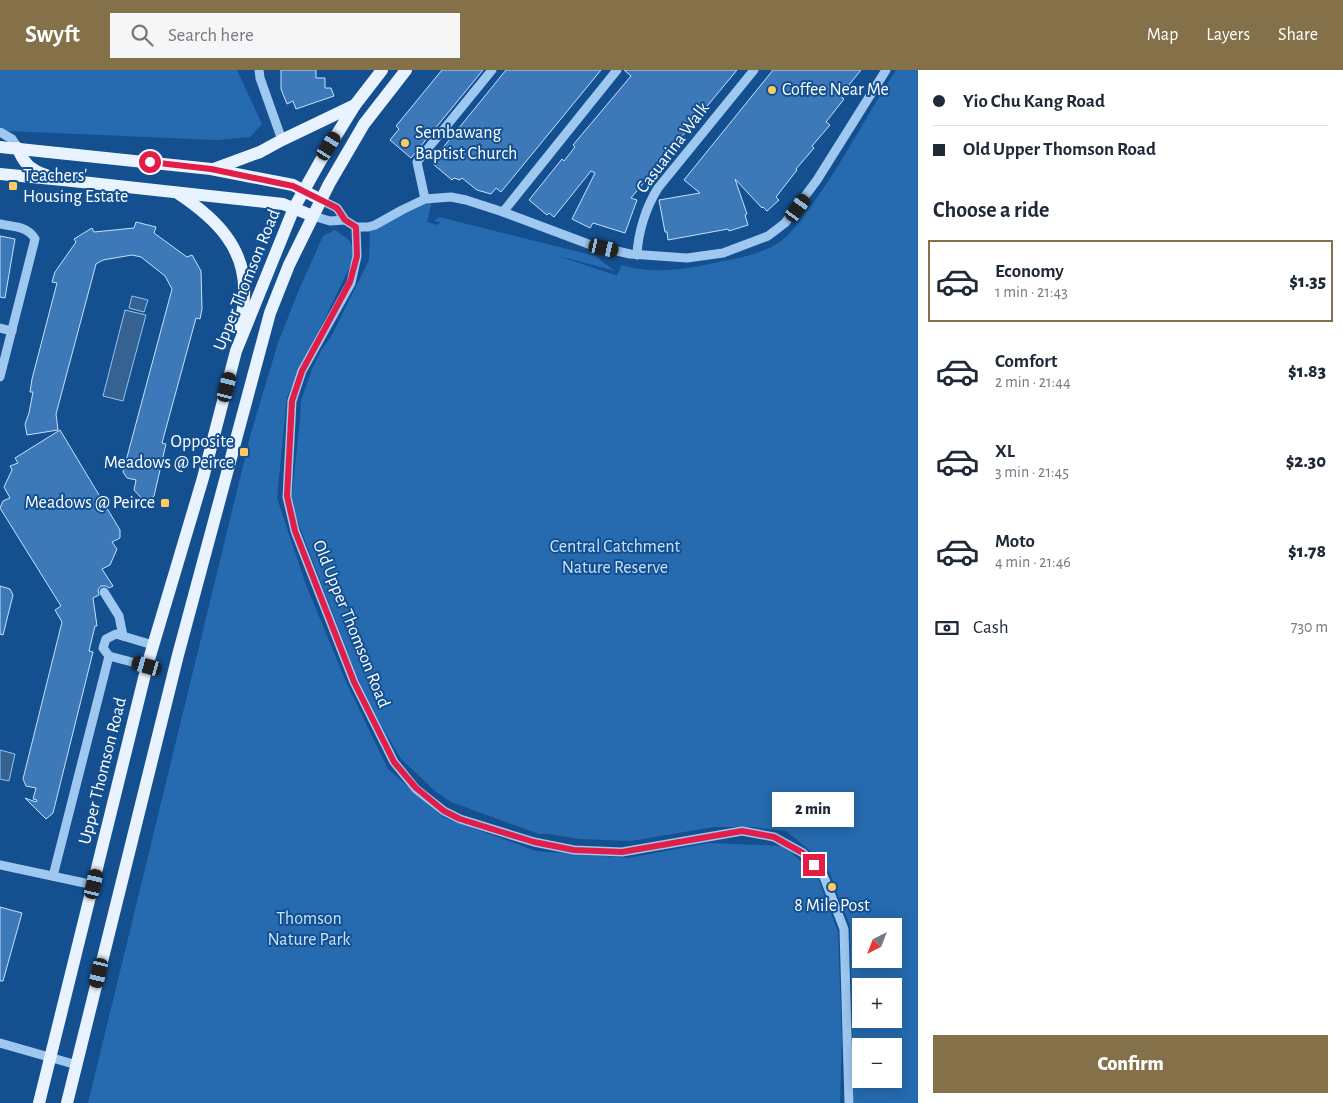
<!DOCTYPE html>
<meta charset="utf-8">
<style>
:root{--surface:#fff;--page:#f6f6f7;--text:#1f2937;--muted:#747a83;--line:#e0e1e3;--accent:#847149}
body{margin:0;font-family:"Alegreya Sans",sans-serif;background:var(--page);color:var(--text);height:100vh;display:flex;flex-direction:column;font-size:19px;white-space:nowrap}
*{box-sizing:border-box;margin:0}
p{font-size:16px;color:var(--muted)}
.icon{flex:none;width:28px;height:28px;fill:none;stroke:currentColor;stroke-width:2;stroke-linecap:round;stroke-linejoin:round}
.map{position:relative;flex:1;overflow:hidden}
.side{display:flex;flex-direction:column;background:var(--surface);width:425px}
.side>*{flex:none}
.top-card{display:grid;align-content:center;height:110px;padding:0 15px;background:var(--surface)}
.needle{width:32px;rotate:222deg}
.controls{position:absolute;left:852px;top:848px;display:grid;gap:10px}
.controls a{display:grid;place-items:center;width:50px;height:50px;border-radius:0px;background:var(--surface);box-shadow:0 2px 12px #0003;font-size:25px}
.end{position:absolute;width:22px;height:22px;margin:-11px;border:6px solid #e11d48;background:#fff;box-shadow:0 0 0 2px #fff}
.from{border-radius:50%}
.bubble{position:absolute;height:35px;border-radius:0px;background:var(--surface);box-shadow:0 2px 12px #0003;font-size:16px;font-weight:800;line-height:35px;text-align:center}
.car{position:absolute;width:15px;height:30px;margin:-15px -8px;border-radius:6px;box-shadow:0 0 4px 1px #0007;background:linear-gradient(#222 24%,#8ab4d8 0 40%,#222 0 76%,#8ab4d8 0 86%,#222 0)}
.top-card b{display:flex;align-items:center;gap:18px;height:48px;font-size:19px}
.top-card b+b{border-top:1px solid var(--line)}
.top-card i{width:12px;height:12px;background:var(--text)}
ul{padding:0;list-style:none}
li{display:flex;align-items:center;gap:15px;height:82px;margin:0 10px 8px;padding:0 5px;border:2px solid transparent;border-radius:0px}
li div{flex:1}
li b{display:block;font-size:19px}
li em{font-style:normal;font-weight:800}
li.active{border-color:var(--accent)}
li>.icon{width:45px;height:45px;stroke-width:1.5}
h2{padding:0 15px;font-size:22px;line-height:60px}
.pay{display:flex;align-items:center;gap:12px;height:55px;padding:0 15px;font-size:19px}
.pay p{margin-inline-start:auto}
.cta{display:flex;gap:10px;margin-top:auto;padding:10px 15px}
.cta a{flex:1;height:58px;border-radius:0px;background:var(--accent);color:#fff;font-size:20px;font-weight:800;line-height:58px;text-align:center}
header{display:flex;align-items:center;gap:30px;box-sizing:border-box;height:70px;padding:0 25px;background:var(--accent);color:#fff}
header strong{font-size:24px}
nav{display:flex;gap:28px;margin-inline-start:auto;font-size:18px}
.search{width:350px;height:45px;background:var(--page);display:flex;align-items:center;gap:12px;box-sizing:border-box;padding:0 18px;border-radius:0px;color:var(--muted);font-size:19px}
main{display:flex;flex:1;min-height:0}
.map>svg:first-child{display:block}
</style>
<header>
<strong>Swyft</strong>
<div class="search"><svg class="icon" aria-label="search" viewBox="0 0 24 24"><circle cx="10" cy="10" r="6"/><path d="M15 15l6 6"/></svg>Search here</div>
<nav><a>Map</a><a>Layers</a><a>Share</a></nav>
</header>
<main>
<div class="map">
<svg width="918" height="1033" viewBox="0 0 918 1033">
<rect width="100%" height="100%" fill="#145090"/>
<g fill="#266aaf" fill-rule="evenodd">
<polygon points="0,0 237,0 262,54 250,67 217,70 7,61 0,56"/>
<path d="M 896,0 L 918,0 L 918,1033 L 854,1033 L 850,856 L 830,804 L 819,789 L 795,768 L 785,761 L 753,757 L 714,757 L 631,771 L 579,769 L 550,764 L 539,764 L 451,732 L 435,721 L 401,689 L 378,650 L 356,604 L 291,434 L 300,349 L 301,331 L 312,299 L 322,279 L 332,265 L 369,190 L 370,160 L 432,131 L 427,152 L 438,155 L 440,152 L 434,151 L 439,147 L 595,186 L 615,201 L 555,185 L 615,205 L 617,205 L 622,195 C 648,204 682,200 709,194 C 733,189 760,186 781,171 C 794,161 803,146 813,133 C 844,91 867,44 896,0 ZM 861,856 L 894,856 L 894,889 L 861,889 ZM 861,916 L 894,916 L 894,949 L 861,949 ZM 861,976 L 894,976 L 894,1009 L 861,1009 Z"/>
<polygon points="335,160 349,170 356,184 287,327 277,428 306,515 347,614 388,699 443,747 536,781 628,788 708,773 785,776 819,810 838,862 842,970 840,1033 88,1033 251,363 278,273 298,222 323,166"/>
</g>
<g fill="#356290" stroke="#91c4f4">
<polygon points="132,226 148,230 144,242 129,238"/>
<polygon points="125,240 146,245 123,331 103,326"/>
<polygon points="0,680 15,684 9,711 0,709"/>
</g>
<g fill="#3d79b9" stroke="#c6e1fc">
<polygon points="281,0 316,0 316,8 325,8 325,18 331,18 334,26 296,39 293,31 287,34 281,19"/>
<polygon points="442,0 483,0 411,88 390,70 399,59 396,56"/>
<polygon points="506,0 601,0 501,122 496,118 491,124 477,120 462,108 460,110 454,108 452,110 433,94 443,82 441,80"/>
<polygon points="624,0 737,0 631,128 637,130 625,163 593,153 590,158 572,149 595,103 591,101 554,147 549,143 547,145 529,130 562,89 564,91 575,77 573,75 631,6"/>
<polygon points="773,0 861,0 840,26 844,29 826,52 830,55 812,76 814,78 796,99 797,100 776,127 779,130 767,141 763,137 762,138 735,109 747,144 745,145 748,155 729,161 728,159 668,170 667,162 665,162 659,130 700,123 684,110"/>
<polygon points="136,152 156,157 154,163 187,187 192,185 201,201 202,239 200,249 196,248 162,373 166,374 154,426 146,433 134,420 136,410 127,408 123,402 172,219 165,206 141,187 132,185 103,190 96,194 56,344 58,360 27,365 25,354 29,343 33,322 30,322 32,309 57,213 52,212 55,202 76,172 74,169 92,158 94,162 134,158"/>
<polygon points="0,166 15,169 5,228 0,227"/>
<polygon points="60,360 120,460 120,468 112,472 117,479 110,495 102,499 113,516 109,518 106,516 101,516 98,520 99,525 93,528 97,556 95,556 89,581 93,582 53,743 46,749 25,728 36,732 37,730 33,729 36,718 26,716 23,709 62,552 55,540 61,536 0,438 3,431 10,428 4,417 12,400 10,396 18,393 15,388"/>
<polygon points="0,516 10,519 13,525 3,565 0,564"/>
<polygon points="0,837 22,843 3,911 0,911"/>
</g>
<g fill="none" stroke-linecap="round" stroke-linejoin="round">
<g stroke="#9fc8f1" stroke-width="9">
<polyline points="259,0 260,8 282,70"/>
<polyline points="0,62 12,69 18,78"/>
<polyline points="425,129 417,92 492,0"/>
<polyline points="321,130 337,138 345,150 356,157 368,157 375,155 402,140 425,129 451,127 466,130 503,142 591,175 630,184 687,188 723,183 768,166 785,153 817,110 886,0"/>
<polyline points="503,142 617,0"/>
<polyline points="313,146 330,151 345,150"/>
<path d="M 0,154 C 14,157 28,156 35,169 L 0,307"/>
<polyline points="356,157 357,186 351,213 302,301 292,331 287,427 295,461 354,612 394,692 416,719 444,741 460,749 534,772 574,780 622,782 742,761 774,767 803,783 824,807 844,859 849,1033"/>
<path d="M 637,185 C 638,162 646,137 658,118 L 754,0"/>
<polyline points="0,258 12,261"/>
<polyline points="104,522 119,546 123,566"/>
<polyline points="147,596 109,586 103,578 106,569 116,564 153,575"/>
<polyline points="0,795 94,815"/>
<polyline points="53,806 109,586"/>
<polyline points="0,973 77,995"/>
</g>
<g stroke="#e9f3ff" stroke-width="12">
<polyline points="0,77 211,99 293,115 321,130"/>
<path d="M 18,78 C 23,93 31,100 46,105"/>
<polyline points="214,99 260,82 282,70 355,35"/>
<polyline points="0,104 63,110 283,134 313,146"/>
<path d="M 179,124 C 215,148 247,178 244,226 C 244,237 241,249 239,260"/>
<polyline points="39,1033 147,596 203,408 236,281 294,138 321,90 355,35 382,0"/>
<polyline points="67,1033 178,585 270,243 289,195 329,114 364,54 406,0"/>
</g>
</g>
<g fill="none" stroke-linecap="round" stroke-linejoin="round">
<polyline stroke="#e11d48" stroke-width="6" points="150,92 211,99 293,116 337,138 345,150 356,157 357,186 350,212 302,301 292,331 287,426 295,461 354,612 394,692 416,718 444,741 460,749 534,772 574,780 622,782 742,761 774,767 803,783 814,795"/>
</g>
<g fill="#ffca5f" stroke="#145090" stroke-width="2">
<circle cx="772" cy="20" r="5"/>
<circle cx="405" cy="73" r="5"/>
<rect x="8" y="111" width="10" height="10" rx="2.5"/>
<rect x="239" y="377" width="10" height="10" rx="2.5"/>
<rect x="160" y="428" width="10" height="10" rx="2.5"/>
<circle cx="832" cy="817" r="5"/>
</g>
<g text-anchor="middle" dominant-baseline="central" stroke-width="4" stroke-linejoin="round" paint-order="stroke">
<g font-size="18" fill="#fff" stroke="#145090" text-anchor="start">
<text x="782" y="20">Coffee Near Me</text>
<text x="415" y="63">Sembawang<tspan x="415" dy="21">Baptist Church</tspan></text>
<text x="23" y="106">Teachers'<tspan x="23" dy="21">Housing Estate</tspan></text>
<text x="234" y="372" text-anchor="end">Opposite<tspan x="234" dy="21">Meadows @ Peirce</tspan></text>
<text x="155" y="433" text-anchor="end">Meadows @ Peirce</text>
<text x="832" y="836" text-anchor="middle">8 Mile Post</text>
</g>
<g font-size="18" fill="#fff" stroke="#145090">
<text transform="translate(673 78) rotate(-53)">Casuarina Walk</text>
<text transform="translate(247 210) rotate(-68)">Upper Thomson Road</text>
<text transform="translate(351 554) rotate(68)">Old Upper Thomson Road</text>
<text transform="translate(103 701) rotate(-76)">Upper Thomson Road</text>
</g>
<g font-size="18" fill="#c6e1fc" stroke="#145090">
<text x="615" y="477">Central Catchment<tspan x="615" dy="21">Nature Reserve</tspan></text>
<text x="309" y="849">Thomson<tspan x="309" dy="21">Nature Park</tspan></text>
</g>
</g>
</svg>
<div class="controls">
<a><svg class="needle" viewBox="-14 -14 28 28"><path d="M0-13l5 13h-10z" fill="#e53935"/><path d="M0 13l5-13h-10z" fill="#747a83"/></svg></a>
<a>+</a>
<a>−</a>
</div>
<i class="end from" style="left:150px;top:92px"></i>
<i class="end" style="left:814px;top:795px"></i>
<div class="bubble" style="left:772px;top:722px;width:82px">2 min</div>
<i class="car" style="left:329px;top:76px;rotate:32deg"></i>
<i class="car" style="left:798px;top:138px;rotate:36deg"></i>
<i class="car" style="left:604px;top:178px;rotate:103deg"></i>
<i class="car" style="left:227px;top:317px;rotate:14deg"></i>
<i class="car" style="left:147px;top:596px;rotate:286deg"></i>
<i class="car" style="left:94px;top:814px;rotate:13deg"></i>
<i class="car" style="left:99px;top:903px;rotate:193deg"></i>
</div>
<section class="side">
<div class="top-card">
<b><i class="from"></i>Yio Chu Kang Road</b>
<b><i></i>Old Upper Thomson Road</b>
</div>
<h2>Choose a ride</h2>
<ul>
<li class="active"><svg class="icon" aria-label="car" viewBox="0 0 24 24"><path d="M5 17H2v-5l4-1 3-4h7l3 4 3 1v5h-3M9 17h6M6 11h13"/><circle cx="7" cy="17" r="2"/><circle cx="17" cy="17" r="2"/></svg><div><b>Economy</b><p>1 min · 21:43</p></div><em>$1.35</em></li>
<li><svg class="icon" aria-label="car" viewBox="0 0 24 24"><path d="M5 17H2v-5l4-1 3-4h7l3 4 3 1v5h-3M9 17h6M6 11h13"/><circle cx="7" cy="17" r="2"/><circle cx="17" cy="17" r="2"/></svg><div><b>Comfort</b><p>2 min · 21:44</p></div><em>$1.83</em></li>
<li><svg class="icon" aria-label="car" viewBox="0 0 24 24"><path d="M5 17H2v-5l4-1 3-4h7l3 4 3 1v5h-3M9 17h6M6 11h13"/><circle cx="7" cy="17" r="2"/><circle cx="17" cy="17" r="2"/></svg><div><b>XL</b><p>3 min · 21:45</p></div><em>$2.30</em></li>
<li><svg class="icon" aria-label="car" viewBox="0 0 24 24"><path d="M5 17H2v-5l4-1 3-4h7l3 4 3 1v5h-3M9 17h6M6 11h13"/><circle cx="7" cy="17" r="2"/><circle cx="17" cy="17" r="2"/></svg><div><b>Moto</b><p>4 min · 21:46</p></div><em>$1.78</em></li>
</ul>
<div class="pay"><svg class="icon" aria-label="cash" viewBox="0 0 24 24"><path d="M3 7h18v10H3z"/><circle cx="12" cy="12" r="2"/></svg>Cash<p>730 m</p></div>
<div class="cta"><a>Confirm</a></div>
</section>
</main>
